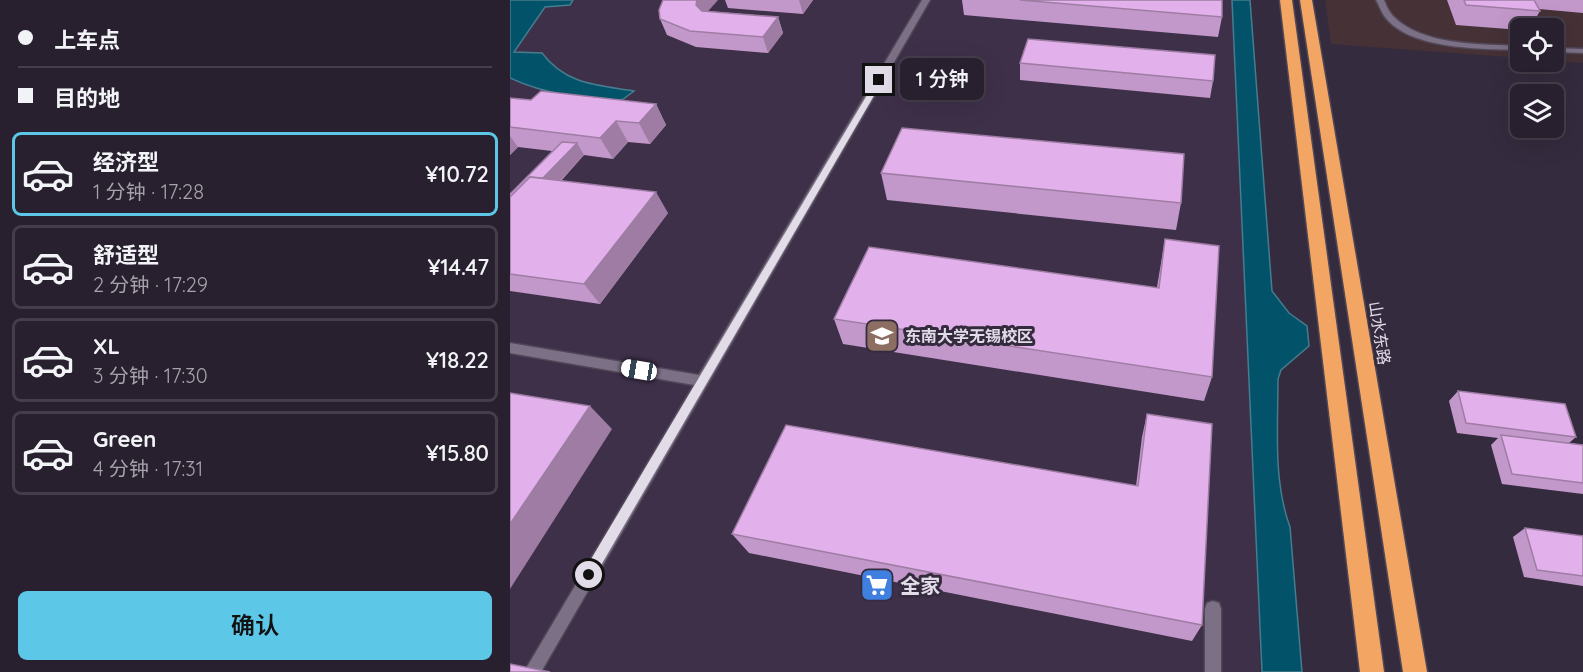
<!DOCTYPE html>
<html lang="zh">
<meta charset="utf-8">
<style>
:root{--surface:#28202e;--page:#342d3a;--text:#f1f3f6;--muted:#a5a3aa;--line:#443e4a;--accent:#5dc7e8}
body{margin:0;font-family:Quicksand,"Noto Sans SC",sans-serif;background:var(--page);color:var(--text);height:100vh;display:flex;flex-direction:column;font-size:22px;white-space:nowrap}
*{box-sizing:border-box;margin:0}
p{font-size:20px;color:var(--muted)}
.icon{flex:none;width:33px;height:33px;fill:none;stroke:currentColor;stroke-width:2;stroke-linecap:round;stroke-linejoin:round}
.map{position:relative;flex:1;overflow:hidden}
.drawer{display:flex;flex-direction:column;background:var(--surface);width:510px}
.drawer>*{flex:none}
.guide{display:grid;align-content:center;height:132px;padding:0 18px;background:var(--surface)}
.tools{position:absolute;left:1000px;top:18px;display:grid;gap:12px}
.tools a{display:grid;place-items:center;width:54px;height:54px;border-radius:9px;background:var(--surface);box-shadow:0 6px 24px #0002,0 0 0 2px var(--line);font-size:30px}
.end{position:absolute;width:27px;height:27px;margin:-14px;border:8px solid #e2dbe8;background:#111;box-shadow:0 0 0 3px #111}
.from{border-radius:50%}
.bubble{position:absolute;height:42px;border-radius:9px;background:var(--surface);box-shadow:0 6px 24px #0002,0 0 0 2px var(--line);font-size:20px;font-weight:600;line-height:42px;text-align:center}
.car{position:absolute;width:18px;height:36px;margin:-18px -9px;border-radius:8px;box-shadow:0 0 4px 2px #0007;background:linear-gradient(#fff 24%,#345 0 40%,#fff 0 76%,#345 0 86%,#fff 0)}
.guide b{display:flex;align-items:center;gap:21px;height:57px;font-size:22px}
.guide b+b{border-top:2px solid var(--line)}
.guide i{width:15px;height:15px;background:var(--text)}
ul{padding:0;list-style:none}
li{display:flex;align-items:center;gap:18px;height:84px;margin:0 12px 9px;padding:0 6px;border:3px solid var(--line);border-radius:9px}
li div{flex:1}
li b{display:block;font-size:22px}
li em{font-style:normal;font-weight:600}
li.selected{border-color:var(--accent)}
li>.icon{width:54px;height:54px;stroke-width:1.5}
.primary-button{display:flex;gap:12px;margin-top:auto;padding:12px 18px}
.primary-button a{flex:1;height:69px;border-radius:9px;background:var(--accent);color:#111;font-size:24px;font-weight:600;line-height:69px;text-align:center}
main{display:flex;flex:1;min-height:0}
.map>svg:first-child{display:block}
</style>
<main>
<section class="drawer">
<div class="guide">
<b><i class="from"></i>上车点</b>
<b><i></i>目的地</b>
</div>
<ul>
<li class="selected"><svg class="icon" aria-label="car" viewBox="0 0 24 24"><path d="M5 17H2v-5l4-1 3-4h7l3 4 3 1v5h-3M9 17h6M6 11h13"/><circle cx="7" cy="17" r="2"/><circle cx="17" cy="17" r="2"/></svg><div><b>经济型</b><p>1 分钟 · 17:28</p></div><em>¥10.72</em></li>
<li><svg class="icon" aria-label="car" viewBox="0 0 24 24"><path d="M5 17H2v-5l4-1 3-4h7l3 4 3 1v5h-3M9 17h6M6 11h13"/><circle cx="7" cy="17" r="2"/><circle cx="17" cy="17" r="2"/></svg><div><b>舒适型</b><p>2 分钟 · 17:29</p></div><em>¥14.47</em></li>
<li><svg class="icon" aria-label="car" viewBox="0 0 24 24"><path d="M5 17H2v-5l4-1 3-4h7l3 4 3 1v5h-3M9 17h6M6 11h13"/><circle cx="7" cy="17" r="2"/><circle cx="17" cy="17" r="2"/></svg><div><b>XL</b><p>3 分钟 · 17:30</p></div><em>¥18.22</em></li>
<li><svg class="icon" aria-label="car" viewBox="0 0 24 24"><path d="M5 17H2v-5l4-1 3-4h7l3 4 3 1v5h-3M9 17h6M6 11h13"/><circle cx="7" cy="17" r="2"/><circle cx="17" cy="17" r="2"/></svg><div><b>Green</b><p>4 分钟 · 17:31</p></div><em>¥15.80</em></li>
</ul>
<div class="primary-button"><a>确认</a></div>
</section>
<div class="map">
<svg width="1073" height="672" viewBox="0 0 1073 672">
<rect width="100%" height="100%" fill="#352b3e"/>
<polygon fill="#453136" points="815,0 1073,0 1073,63 1044,61 1044,28 1011,28 1011,58 821,44"/>
<polygon fill="#3e3049" points="0,0 737,0 750,672 0,672"/>
<g fill="#025369" stroke="#457c8f" stroke-width="1.5">
<path d="M 0,0 L 63,0 L 60,5 L 35,7 L 4,52 L 32,53 C 56,85 88,85 124,91 L 112,100 C 72,98 36,95 0,78 Z"/>
<path d="M 722,0 L 740,0 L 762,291 L 779,313 L 797,326 L 799,346 L 771,370 L 768,379 C 768,427 763,481 780,527 L 792,672 L 752,672 Z"/>
</g>
<g fill="none" stroke-linecap="round" stroke-linejoin="round">
<defs>
<g id="lane">
<polygon points="412,0 420,0 31,672 14,672 184,385 0,353 0,343 189,375"/>
<path d="M 866,0 L 874,0 C 876,5 879,12 883,16 C 912,46 972,44 1011,46 L 1011,50 C 973,49 900,50 875,17 C 871,12 869,5 866,0 Z"/>
<polygon points="1044,48 1073,49 1073,53 1044,52"/>
<polygon points="703,601 709,603 711,609 711,672 695,672 695,609 697,603"/>
</g>
<g id="highway">
<polygon points="770,0 782,0 874,672 850,672"/>
<polygon points="790,0 802,0 917,672 893,672"/>
</g>
</defs>
<use href="#lane" stroke="#504757" stroke-width="3"/>
<use href="#highway" stroke="#504757" stroke-width="3"/>
<use href="#lane" fill="#7c7086" fill-rule="evenodd"/>
<use href="#highway" fill="#f3a663" fill-rule="evenodd"/>
</g>
<g fill="#c298ca">
<polygon points="215,0 303,0 293,14 218,8"/>
<polygon points="452,0 712,0 712,17 708,37 454,15"/>
<polygon points="937,0 1073,0 1073,13 1029,9 1030,11 1020,28 1011,28 1011,30 946,25"/>
<polygon points="198,11 268,17 273,33 258,53 186,47 157,35 150,19"/>
<polygon points="510,63 703,81 700,98 510,80"/>
<polygon points="0,98 21,100 146,104 156,125 140,144 118,142 103,159 74,155 51,181 158,213 90,304 0,291 0,194 42,151 8,147 0,155"/>
<polygon points="371,173 671,203 666,230 377,200"/>
<polygon points="655,239 702,377 694,401 333,344 324,319 647,287"/>
<polygon points="948,391 1066,437 1059,443 1073,445 1073,494 992,484 981,445 988,438 947,433 939,401"/>
<polygon points="637,414 692,625 682,641 239,553 222,534 626,486 632,437"/>
<polygon points="1015,528 1073,536 1073,586 1014,577 1003,537"/>
</g>
<g fill="#9e7ca4">
<polygon points="187,0 208,0 193,17 186,5"/>
<polygon points="289,0 303,0 293,14"/>
<polygon points="268,17 273,33 258,53 253,37"/>
<polygon points="146,104 156,125 140,144 129,123"/>
<polygon points="106,121 118,142 103,159 90,138"/>
<polygon points="0,136 8,147 0,155"/>
<polygon points="67,143 74,155 11,223 0,211"/>
<polygon points="146,192 158,213 90,304 74,284"/>
<polygon points="80,406 102,429 0,589 0,524"/>
</g>
<g fill="#e2b1eb" stroke="#9e7ca4" stroke-width="1.5">
<polygon points="153,0 187,0 186,5 192,11 268,17 253,37 180,31 150,19 149,10"/>
<polygon points="510,0 712,0 712,17"/>
<polygon points="954,0 1024,0 1030,11 956,5"/>
<polygon points="518,39 705,55 703,81 510,63"/>
<polygon points="31,91 146,104 129,123 106,121 90,138 0,127 0,98 21,100"/>
<polygon points="392,128 674,154 671,203 371,173"/>
<polygon points="52,142 67,143 33,178 20,177 0,197 0,194"/>
<polygon points="20,177 146,192 74,284 0,274 0,197"/>
<polygon points="655,239 709,246 702,377 324,319 359,247 649,288"/>
<polygon points="948,391 1055,404 1066,437 956,423"/>
<polygon points="0,393 80,406 0,524"/>
<polygon points="637,414 702,424 692,625 222,534 276,425 628,486"/>
<polygon points="991,435 1073,445 1073,483 1002,474"/>
<polygon points="1015,528 1073,536 1073,576 1027,570"/>
<polygon points="0,664 40,672 0,672"/>
</g>
<polygon fill="#e2dbe8" points="369,78 373,80 83,579 79,581 74,579 73,575 74,571 366,80"/>
<defs>
<symbol id="university-square" viewBox="-11 -11 22 22"><rect x="-9" y="-9" width="18" height="18" rx="4" fill="#8d6e63" stroke="#352b3e"/><path d="M0-5L7-2L0 1L-7-2ZM-4 1L0 2.5L4 1V4Q0 6-4 4Z" fill="#fff"/></symbol>
<symbol id="supermarket-square" viewBox="-11 -11 22 22"><rect x="-9" y="-9" width="18" height="18" rx="4" fill="#3f7fe0" stroke="#352b3e"/><path d="M-6-5.5h2.5l.6 2H6L4.5 2H-2.5L-4.4-4H-6ZM-1.5 3.2a1.3 1.3 0 1 0 .1 0ZM3 3.2a1.3 1.3 0 1 0 .1 0Z" fill="#fff"/></symbol>
</defs>
<g fill-rule="evenodd">
<use href="#university-square" x="353" y="317" width="38" height="38"/>
<use href="#supermarket-square" x="348" y="566" width="38" height="38"/>
</g>
<g text-anchor="middle" dominant-baseline="central" stroke-width="6" stroke-linejoin="round" paint-order="stroke">
<g font-size="16" fill="#e2dbe8" stroke="#352b3e">
<text transform="translate(870 333) rotate(81)">山水东路</text>
</g>
<g font-size="16" font-weight="bold" fill="#e2dbe8" stroke="#352b3e" text-anchor="start">
<text x="395" y="336">东南大学无锡校区</text>
</g>
<g font-size="20" font-weight="bold" fill="#e2dbe8" stroke="#352b3e" text-anchor="start">
<text x="390" y="585">全家</text>
</g>
</g>
</svg>
<div class="tools">
<a><svg class="icon" aria-label="locate" viewBox="0 0 24 24"><circle cx="12" cy="12" r="6"/><path d="M12 2v4M12 18v4M2 12h4M18 12h4"/></svg></a>
<a><svg class="icon" aria-label="layers" viewBox="0 0 24 24"><path d="M12 4l9 5-9 5-9-5zM3 14l9 5 9-5"/></svg></a>
</div>
<i class="end from" style="left:79px;top:575px"></i>
<i class="end" style="left:369px;top:80px"></i>
<div class="bubble" style="left:390px;top:58px;width:84px">1 分钟</div>
<i class="car" style="left:129px;top:370px;rotate:280deg"></i>
</div>
</main>
